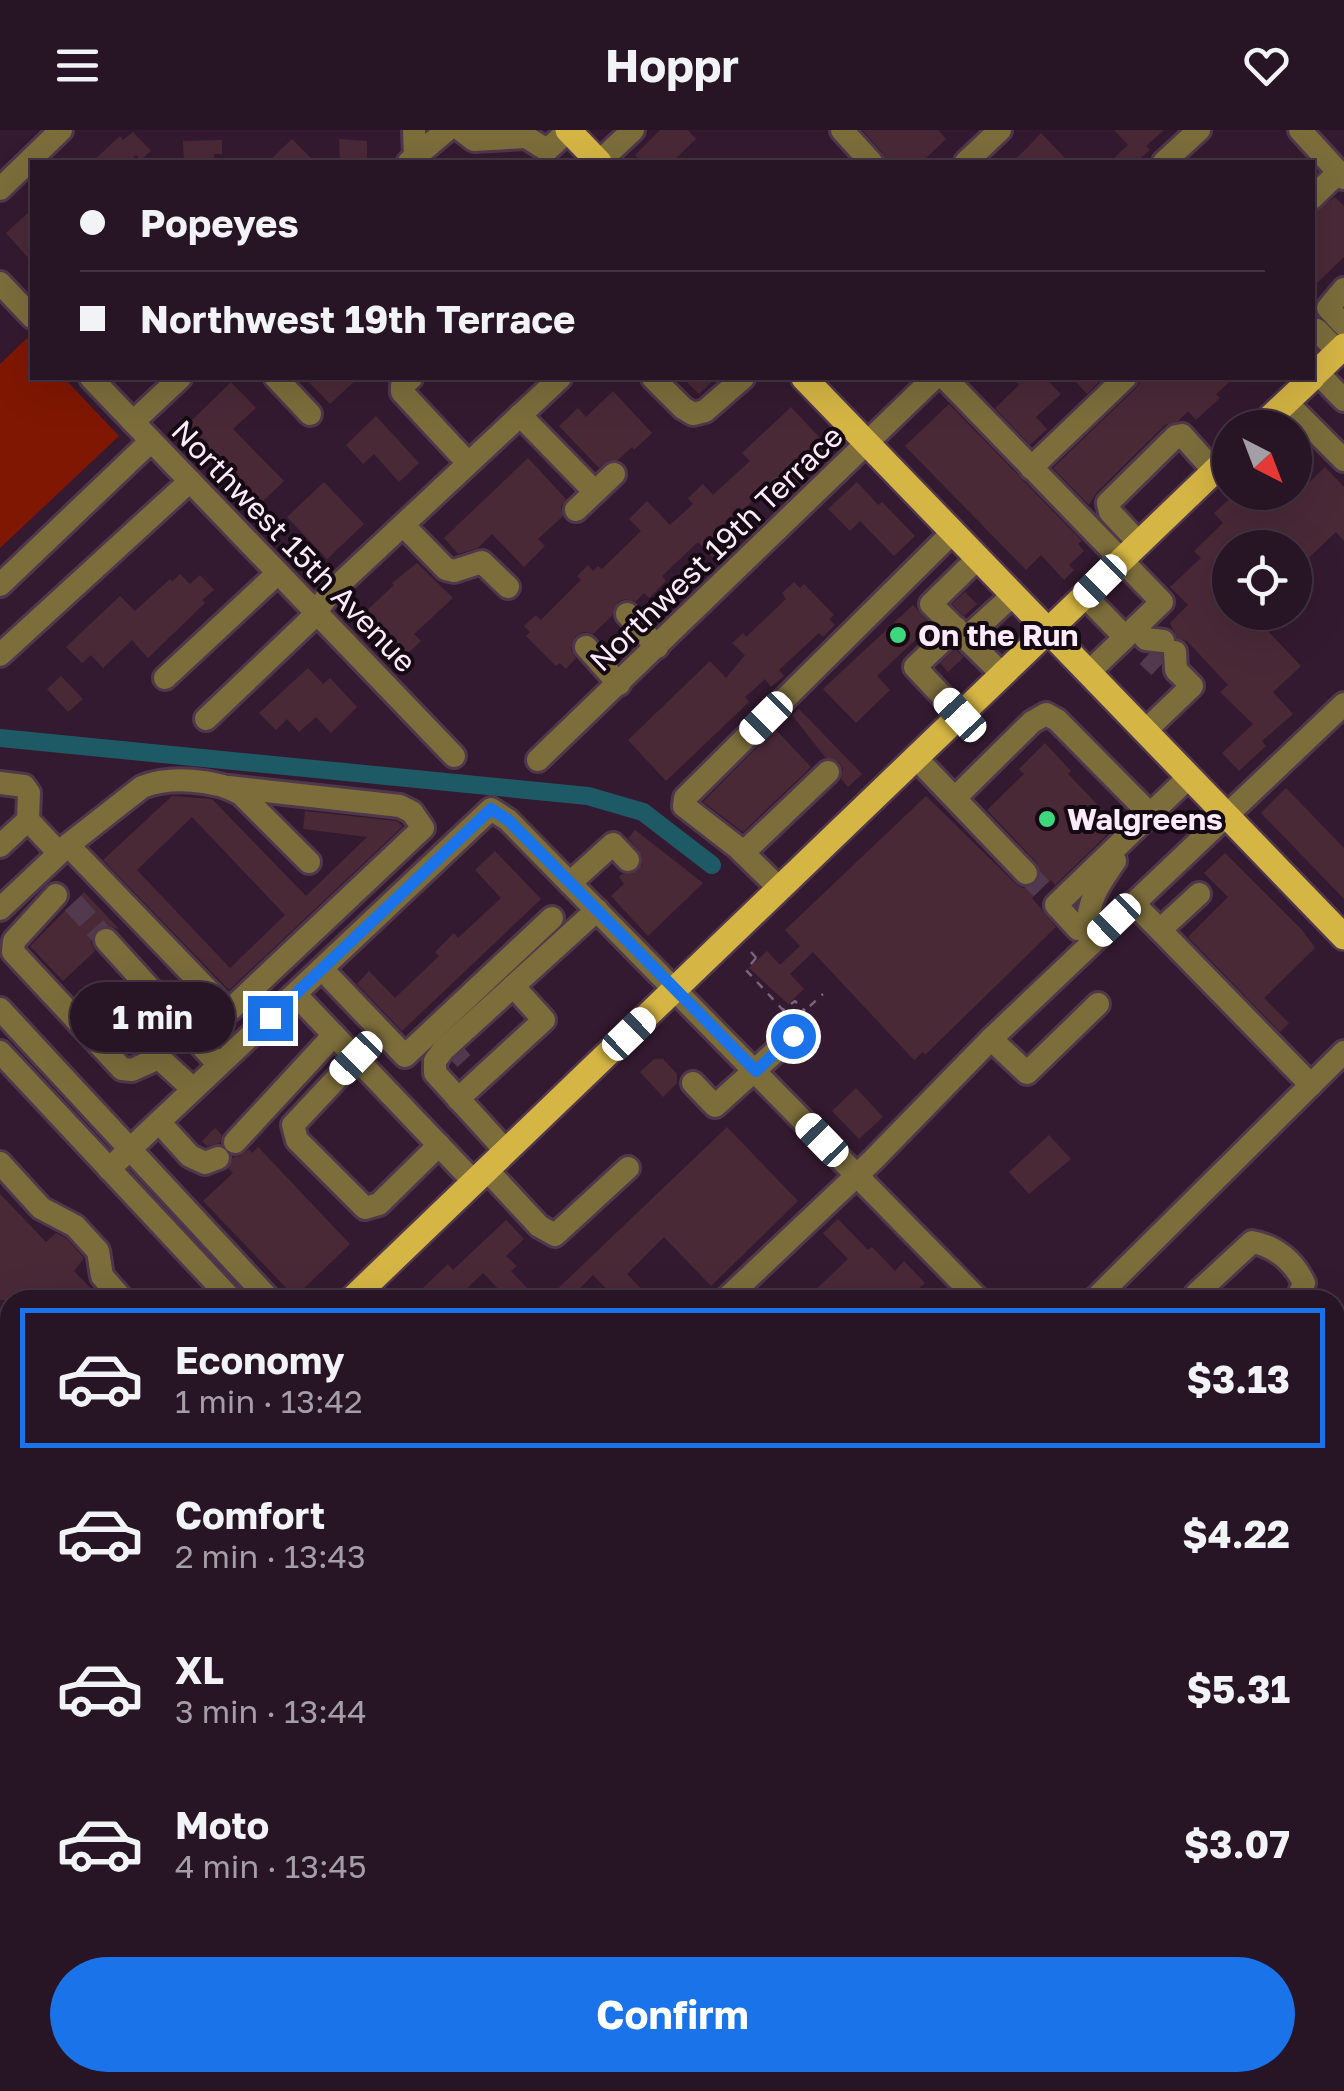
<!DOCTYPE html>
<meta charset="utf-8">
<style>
:root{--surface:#271424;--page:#2f1d2c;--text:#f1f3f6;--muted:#a49ea6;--line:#433341;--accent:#1a73e8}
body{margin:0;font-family:"Golos Text",sans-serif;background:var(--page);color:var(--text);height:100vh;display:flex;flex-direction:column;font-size:38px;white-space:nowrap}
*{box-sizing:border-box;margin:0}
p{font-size:32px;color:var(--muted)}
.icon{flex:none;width:55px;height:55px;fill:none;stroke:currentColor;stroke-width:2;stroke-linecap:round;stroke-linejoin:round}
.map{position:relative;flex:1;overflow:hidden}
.sheet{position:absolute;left:0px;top:1160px;width:1345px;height:802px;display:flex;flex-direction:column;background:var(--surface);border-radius:30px 30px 0 0;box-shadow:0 10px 40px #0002,0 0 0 2px var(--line)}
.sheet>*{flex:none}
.top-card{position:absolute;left:30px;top:30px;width:1285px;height:220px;border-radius:0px;box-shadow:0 10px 40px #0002,0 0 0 2px var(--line);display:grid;align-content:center;height:220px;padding:0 50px;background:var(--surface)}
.needle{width:65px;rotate:138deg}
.controls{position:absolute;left:1212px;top:280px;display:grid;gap:20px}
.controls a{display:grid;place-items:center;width:100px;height:100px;border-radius:50%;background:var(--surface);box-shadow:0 10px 40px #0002,0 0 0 2px var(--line);font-size:50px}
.end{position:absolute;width:45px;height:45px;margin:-22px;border:12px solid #1a73e8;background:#fff;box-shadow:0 0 0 5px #fff}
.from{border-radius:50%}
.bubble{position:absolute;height:70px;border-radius:35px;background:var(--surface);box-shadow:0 10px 40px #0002,0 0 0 2px var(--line);font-size:32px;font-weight:700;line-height:70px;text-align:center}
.car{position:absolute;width:30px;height:60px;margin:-30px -15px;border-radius:12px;box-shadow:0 0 8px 2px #0007;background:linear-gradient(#fff 24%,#345 0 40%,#fff 0 76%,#345 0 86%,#fff 0)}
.top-card b{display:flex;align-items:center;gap:35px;height:95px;font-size:38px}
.top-card b+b{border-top:2px solid var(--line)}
.top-card i{width:25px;height:25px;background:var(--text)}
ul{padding:18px 0 0;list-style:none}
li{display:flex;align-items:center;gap:30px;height:140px;margin:0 20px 15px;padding:0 30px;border:5px solid transparent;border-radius:0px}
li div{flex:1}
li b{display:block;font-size:38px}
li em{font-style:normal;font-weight:700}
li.on{border-color:var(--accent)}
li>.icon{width:90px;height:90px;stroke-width:1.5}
.primary-button{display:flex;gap:20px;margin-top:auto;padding:20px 50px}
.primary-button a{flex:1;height:115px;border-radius:60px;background:var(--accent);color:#fff;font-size:40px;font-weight:700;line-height:115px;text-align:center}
header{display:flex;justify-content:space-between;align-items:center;height:130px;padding:0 50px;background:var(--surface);font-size:45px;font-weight:700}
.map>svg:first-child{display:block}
</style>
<header><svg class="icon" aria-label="menu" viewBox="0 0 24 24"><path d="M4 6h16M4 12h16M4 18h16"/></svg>Hoppr<svg class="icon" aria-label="heart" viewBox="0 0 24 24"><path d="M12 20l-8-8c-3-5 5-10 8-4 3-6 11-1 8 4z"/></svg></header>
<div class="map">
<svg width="1344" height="1961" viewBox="0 0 1344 1961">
<rect width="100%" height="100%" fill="#341a30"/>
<polygon fill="#801702" points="27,208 32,214 32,248 64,248 119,306 0,418 0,234"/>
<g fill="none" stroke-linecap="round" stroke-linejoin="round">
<polyline stroke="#1e5a66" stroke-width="18" points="0,608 588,666 643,682 712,735"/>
</g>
<g fill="#4a2937" fill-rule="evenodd">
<polygon points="660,0 688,0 696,9 672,32 642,32 635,25"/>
<polygon points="862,0 938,0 946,9 922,32 886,32 882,22"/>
<polygon points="1114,0 1164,0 1146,16 1150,20 1136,32 1110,32 1128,15"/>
<polygon points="133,2 151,21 141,30 136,25 128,32 92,32 120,6 123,10"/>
<polygon points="1041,3 1069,32 1012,32 1026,19"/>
<polygon points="292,9 315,32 268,32"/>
<polygon points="339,9 367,11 367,32 340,32"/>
<polygon points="222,10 222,24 214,24 214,32 184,32 183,11"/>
<polygon points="1335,67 1344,76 1344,127 1312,158 1312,84"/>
<polygon points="32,79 32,132 6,103"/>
<polygon points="305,248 358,248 330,274"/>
<polygon points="683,248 716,248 699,264"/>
<polygon points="1012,248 1045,248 1061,264 1036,287 1047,299 1030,315 995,278 1019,255"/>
<polygon points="1072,248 1103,248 1087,264"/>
<polygon points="1143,248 1234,248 1216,264 1220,268 1196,290 1188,281 1178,291 1165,295 1097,362 1089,375 1053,338 1135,259"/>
<polygon points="231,252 256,278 233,299 284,351 260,374 185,297"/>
<polygon points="613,261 652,303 634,320 632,317 618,330 610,330 599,338 559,296 578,278 586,287"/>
<polygon points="949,274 1082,411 1078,414 1084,421 1069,435 1074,440 1064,450 1041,425 1026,440 905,316"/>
<polygon points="791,277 832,321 784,367 771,354 713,408 723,418 713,428 698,412 662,446 666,451 649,468 644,463 635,472 625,469 618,472 612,486 593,504 584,502 575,507 571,519 576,528 566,539 560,533 556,536 526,506 530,502 524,496 536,485 541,490 581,450 577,446 588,435 593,441 598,436 602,439 641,401 629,389 647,371 670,395 693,374 688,368 703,354 713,365 750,331 742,323"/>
<polygon points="376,286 419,333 399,352 374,324 363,334 346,315"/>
<polygon points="528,328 566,369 561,377 563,386 538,409 545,416 524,437 492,404 478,418 458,424 444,408"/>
<polygon points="1325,337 1344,357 1344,411 1336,402 1295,441 1295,418 1230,418 1230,482 1250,482 1301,536 1273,562 1293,584 1262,611 1266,616 1239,641 1222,623 1253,594 1220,562 1228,555 1187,511 1177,508 1170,493 1188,475 1170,457 1201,428 1194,421 1223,393 1214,383 1237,362 1250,362 1264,376 1278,362 1299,362"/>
<polygon points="324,352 364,394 327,429 287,387"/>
<polygon points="857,352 878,375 882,372 915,406 894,426 860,391 850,401 828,379"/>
<polygon points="417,433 453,468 414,504 421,511 403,528 362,485 394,455 392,453"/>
<polygon points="180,444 190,454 200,445 214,460 202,470 205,473 148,528 132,510 103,538 91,525 82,533 66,517 120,466 135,481 170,449 172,452"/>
<polygon points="794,452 800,458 804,454 834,485 829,489 835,495 823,507 819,503 779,540 784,546 771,557 765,549 745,567 749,572 666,651 628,610 710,531 726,548 745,525 732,513 743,503 746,507 786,469 782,463"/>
<polygon points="965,462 977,474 964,486 952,474"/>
<polygon points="913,475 931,495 877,546 890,560 856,593 823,559"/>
<polygon points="955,519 964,527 948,542 940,533"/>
<polygon points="1149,524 1160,526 1161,535 1153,543 1142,531"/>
<polygon points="308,538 323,554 330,548 357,577 331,603 316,587 299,602 287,589 276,600 259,583"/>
<polygon points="61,546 83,569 68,582 47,559"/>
<polygon points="799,579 862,644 848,657 841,649 843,639 839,632 825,627 792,585"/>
<polygon points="775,599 811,637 743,702 703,672"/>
<polygon points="1045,613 1071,641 1068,644 1117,695 1055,755 1051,750 1032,768 1056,797 925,925 923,922 914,930 813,822 790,844 804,859 788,874 749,838 767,821 780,835 800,816 785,800 926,666 1015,753 1023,758 1036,754 1041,746 1037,733 987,680 1024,644 1019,639"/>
<polygon points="1286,658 1344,718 1344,769 1261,683"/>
<path d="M 172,666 L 212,669 L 306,766 L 367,707 L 303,699 L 305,681 L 396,691 L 403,696 L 229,860 L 103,730 ZM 192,687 L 285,785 L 230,838 L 137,740 Z"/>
<polygon points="635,700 703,753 648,806 611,766 624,754 619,747 622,744 632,744 642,735 642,726 628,708"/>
<polygon points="495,721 541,769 402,901 357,854 369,841 395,868 439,826 435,822 454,803 458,808 501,768 475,740"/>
<polygon points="1225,723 1302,800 1315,818 1264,868 1289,893 1280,902 1188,807 1228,767 1204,743"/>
<polygon points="84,762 119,799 104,795 95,800 91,812 95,821 63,851 30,816"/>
<polygon points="654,929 663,929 677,944 677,953 663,967 640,942"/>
<polygon points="856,958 883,987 859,1009 832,981"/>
<polygon points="727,997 798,1071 711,1156 664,1107 627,1144 652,1170 617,1170 593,1145 568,1170 546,1170"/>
<polygon points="215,998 222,1005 220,1013 207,1016 202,1011"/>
<polygon points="1049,1005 1071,1029 1029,1064 1009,1042"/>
<polygon points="258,1017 350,1114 295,1167 203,1071 233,1043 228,1038 233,1027 240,1026 249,1019 252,1023"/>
<polygon points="0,1064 46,1112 56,1103 66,1108 84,1128 74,1141 102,1170 0,1170"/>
<polygon points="838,1089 868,1120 872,1117 895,1141 904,1131 925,1153 907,1170 805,1170 848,1129 823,1103"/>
<polygon points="506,1090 524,1109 506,1126 517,1136 511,1141 538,1170 509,1170 483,1143 455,1170 410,1170 448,1134 453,1140"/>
</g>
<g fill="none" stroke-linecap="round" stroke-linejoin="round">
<g stroke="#52394e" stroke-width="22" stroke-dasharray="22 11" stroke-linecap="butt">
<polyline points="1147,526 1159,537"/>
<polyline points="1026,743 1042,759"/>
<polyline points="73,773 106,810"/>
<polyline points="450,929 463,917"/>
</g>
<defs>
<g id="minor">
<polyline points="414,0 415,27"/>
<polyline points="461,0 474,10 526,7 547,20 568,1"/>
<polyline points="842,0 871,32"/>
<polyline points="1300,0 1344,48"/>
<polyline points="409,32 447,0"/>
<polyline points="599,32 633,0"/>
<polyline points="966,32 1000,0"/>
<polyline points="1164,32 1199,0"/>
<polyline points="0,59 61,0"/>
<polyline points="1312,68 1339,42"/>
<polyline points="0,153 32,187"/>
<polyline points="1344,159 1328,178 1344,195"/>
<polyline points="1312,199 1317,200 1338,222"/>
<polyline points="1312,237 1344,270"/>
<polyline points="91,248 454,626"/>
<polyline points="276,248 310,284"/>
<polyline points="411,248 402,256 402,262 468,333"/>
<polyline points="653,248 683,278 693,284 705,281 743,248"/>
<polyline points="945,248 1162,472 1088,543"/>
<polyline points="1286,272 1344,330"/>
<polyline points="520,285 595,362 576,380"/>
<polyline points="133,292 180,248"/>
<polyline points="1031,338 1125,248"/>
<polyline points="595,362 614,344"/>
<polyline points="403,395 446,439 454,441 482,432 508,457"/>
<polyline points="1139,413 1110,382 1108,373 1176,306 1182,305 1214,341"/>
<polyline points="978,428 931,474 1003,545"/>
<polyline points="0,455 151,311"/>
<polyline points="1085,466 1125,507"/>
<polyline points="627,484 657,517"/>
<polyline points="1136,497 1146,509 1163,511"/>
<polyline points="956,498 915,537 960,585"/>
<polyline points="966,508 1013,465"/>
<polyline points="586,517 619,554"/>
<polyline points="0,525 190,351"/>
<polyline points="165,548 278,443"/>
<polyline points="206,589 308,492 330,463 560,248"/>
<polyline points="1145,601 1192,556 1176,540 1175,522"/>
<polyline points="916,628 1026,743"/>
<polyline points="538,630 934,248"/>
<polyline points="0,653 24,656 29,663 28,690 59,723"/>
<polyline points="955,668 1032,592 1046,584 1057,590 1150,684"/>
<polyline points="68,715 224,877 231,879 423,698 412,682 400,676 229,657"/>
<polyline points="0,716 28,690"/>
<polyline points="743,723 828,642"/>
<polyline points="570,753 613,714 628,730"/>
<polyline points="780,759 737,717 684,676 685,668 953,402"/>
<polyline points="56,765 14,811 13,822 122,939 132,940 159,928 193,959"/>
<polyline points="1133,773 1160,800 1199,764"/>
<path d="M 0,779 L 68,715 L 142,657 C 170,646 215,649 241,664 L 309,732"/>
<path d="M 1088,799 C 1087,771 1099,754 1115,731"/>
<polyline points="1160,800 1311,955"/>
<polyline points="1096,808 1088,799 1078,799 1056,775 1189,647"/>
<polyline points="106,810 219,935"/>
<polyline points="322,839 405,926 552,788"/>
<polyline points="295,864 474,1052"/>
<polyline points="0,879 270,1170"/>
<polyline points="81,895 106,874 111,876 159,928"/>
<polyline points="991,909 1027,943 1098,874"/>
<polyline points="0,922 232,1170"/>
<polyline points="356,928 293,995 297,1010 365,1078 379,1074 439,1015"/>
<polyline points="693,953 715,976 793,906"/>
<polyline points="458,969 544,890 513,856"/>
<polyline points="159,992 190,1026 205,1033 218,1028"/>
<polyline points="235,1012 334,905"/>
<polyline points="506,1021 435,943 435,931 443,920 597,780"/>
<polyline points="0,1033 41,1078 75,1096 98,1121 102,1146 123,1170"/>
<polyline points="109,1039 491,679 508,690 979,1170"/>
<polyline points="487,1040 539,1096 555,1105 628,1038"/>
<polyline points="725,1170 873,1030 991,909 1344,574"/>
<polyline points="1094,1170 1344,922"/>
<path d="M 1195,1170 L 1196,1164 L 1252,1112 C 1276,1116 1294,1132 1304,1153 L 1297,1170"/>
<polyline points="0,1233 10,1231"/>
<polyline points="1335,1299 1344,1290"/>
<polyline points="0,1311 10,1321"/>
<polyline points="0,1405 10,1396"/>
<polyline points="1335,1539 1344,1549"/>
<polyline points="0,1580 10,1590"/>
<polyline points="0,1651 10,1661"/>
<polyline points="1335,1662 1344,1654"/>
<polyline points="0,1684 10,1675"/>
<polyline points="0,1875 10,1865"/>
<polyline points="297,1952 305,1961"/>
<polyline points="14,1961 22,1952"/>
<polyline points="384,1961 390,1952"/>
<polyline points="646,1961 654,1952"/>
<polyline points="829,1961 838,1952"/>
<polyline points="1025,1961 1033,1952"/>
</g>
<g id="major">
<polyline points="568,0 599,32"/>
<polyline points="1312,247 1344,216"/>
<polyline points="804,248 1344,807"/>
<polyline points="1259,298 1312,248"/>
<polyline points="351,1170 1230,326"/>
<polyline points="0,1507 10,1497"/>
</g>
</defs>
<use href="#minor" stroke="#50374c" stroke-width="28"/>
<use href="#major" stroke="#50374c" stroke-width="30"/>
<g stroke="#7c6478" stroke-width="2.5" stroke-dasharray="8 8" stroke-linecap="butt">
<polyline points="751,822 758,830"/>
<polyline points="756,828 746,840 783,880 795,871 805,881"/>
<polyline points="798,887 823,864"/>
</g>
<use href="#minor" stroke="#7c6d3b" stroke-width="22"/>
<use href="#major" stroke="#d5b544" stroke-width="25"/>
<defs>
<g id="rail">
<polyline points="1335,1474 1344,1464"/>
<polyline points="845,1961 854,1952"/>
</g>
</defs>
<use href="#rail" stroke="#ccb8c8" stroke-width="9"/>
<use href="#rail" stroke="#150a13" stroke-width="5" stroke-dasharray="15" stroke-linecap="butt"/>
</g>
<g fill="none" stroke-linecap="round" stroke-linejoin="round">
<polyline stroke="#1a73e8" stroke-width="12" points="270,888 491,679 508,690 756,941 793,906"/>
</g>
<g fill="#3ed77d" stroke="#150a13" stroke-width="4">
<circle cx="898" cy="505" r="10"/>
<circle cx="1047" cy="689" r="10"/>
</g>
<g text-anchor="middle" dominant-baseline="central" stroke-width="8" stroke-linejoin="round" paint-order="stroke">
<g font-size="30" fill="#fdebf9" stroke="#150a13">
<text transform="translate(294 416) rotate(46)">Northwest 15th Avenue</text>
<text transform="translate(716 418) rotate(-44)">Northwest 19th Terrace</text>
</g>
<g font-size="30" font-weight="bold" fill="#fdebf9" stroke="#150a13" text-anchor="start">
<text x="918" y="505">On the Run</text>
<text x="1067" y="689">Walgreens</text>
</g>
</g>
</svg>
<div class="controls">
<a><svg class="needle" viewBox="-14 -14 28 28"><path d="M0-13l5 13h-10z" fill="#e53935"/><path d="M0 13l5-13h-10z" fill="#a49ea6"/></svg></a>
<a><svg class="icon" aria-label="locate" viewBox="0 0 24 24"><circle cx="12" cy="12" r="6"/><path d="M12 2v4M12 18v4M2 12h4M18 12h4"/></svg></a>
</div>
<i class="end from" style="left:793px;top:906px"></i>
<i class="end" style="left:270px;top:888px"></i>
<div class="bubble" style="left:70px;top:852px;width:165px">1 min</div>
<i class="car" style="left:1100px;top:451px;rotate:225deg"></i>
<i class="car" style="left:960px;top:585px;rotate:317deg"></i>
<i class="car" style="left:766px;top:588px;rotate:225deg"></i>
<i class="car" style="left:1114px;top:790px;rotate:226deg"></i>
<i class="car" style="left:629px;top:904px;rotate:46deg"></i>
<i class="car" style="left:356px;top:928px;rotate:224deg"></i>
<i class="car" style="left:822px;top:1010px;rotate:316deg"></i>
<div class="top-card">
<b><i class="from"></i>Popeyes</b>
<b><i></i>Northwest 19th Terrace</b>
</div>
<section class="sheet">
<ul>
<li class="on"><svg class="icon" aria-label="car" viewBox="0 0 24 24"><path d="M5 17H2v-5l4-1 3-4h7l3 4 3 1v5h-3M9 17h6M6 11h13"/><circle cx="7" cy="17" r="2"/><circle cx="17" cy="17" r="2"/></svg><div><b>Economy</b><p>1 min · 13:42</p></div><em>$3.13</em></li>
<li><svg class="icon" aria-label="car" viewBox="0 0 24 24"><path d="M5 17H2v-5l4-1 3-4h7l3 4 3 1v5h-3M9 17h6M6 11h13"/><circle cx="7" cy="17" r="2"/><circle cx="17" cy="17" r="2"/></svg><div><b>Comfort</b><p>2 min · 13:43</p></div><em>$4.22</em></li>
<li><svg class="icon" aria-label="car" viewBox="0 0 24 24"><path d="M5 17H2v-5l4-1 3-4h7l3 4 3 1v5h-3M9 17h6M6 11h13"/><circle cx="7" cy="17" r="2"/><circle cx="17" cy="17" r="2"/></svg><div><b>XL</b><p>3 min · 13:44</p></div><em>$5.31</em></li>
<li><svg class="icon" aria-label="car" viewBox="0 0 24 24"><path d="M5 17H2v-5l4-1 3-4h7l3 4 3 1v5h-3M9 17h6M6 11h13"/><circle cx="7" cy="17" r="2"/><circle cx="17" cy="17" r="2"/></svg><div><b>Moto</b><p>4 min · 13:45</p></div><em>$3.07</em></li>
</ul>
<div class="primary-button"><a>Confirm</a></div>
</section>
</div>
